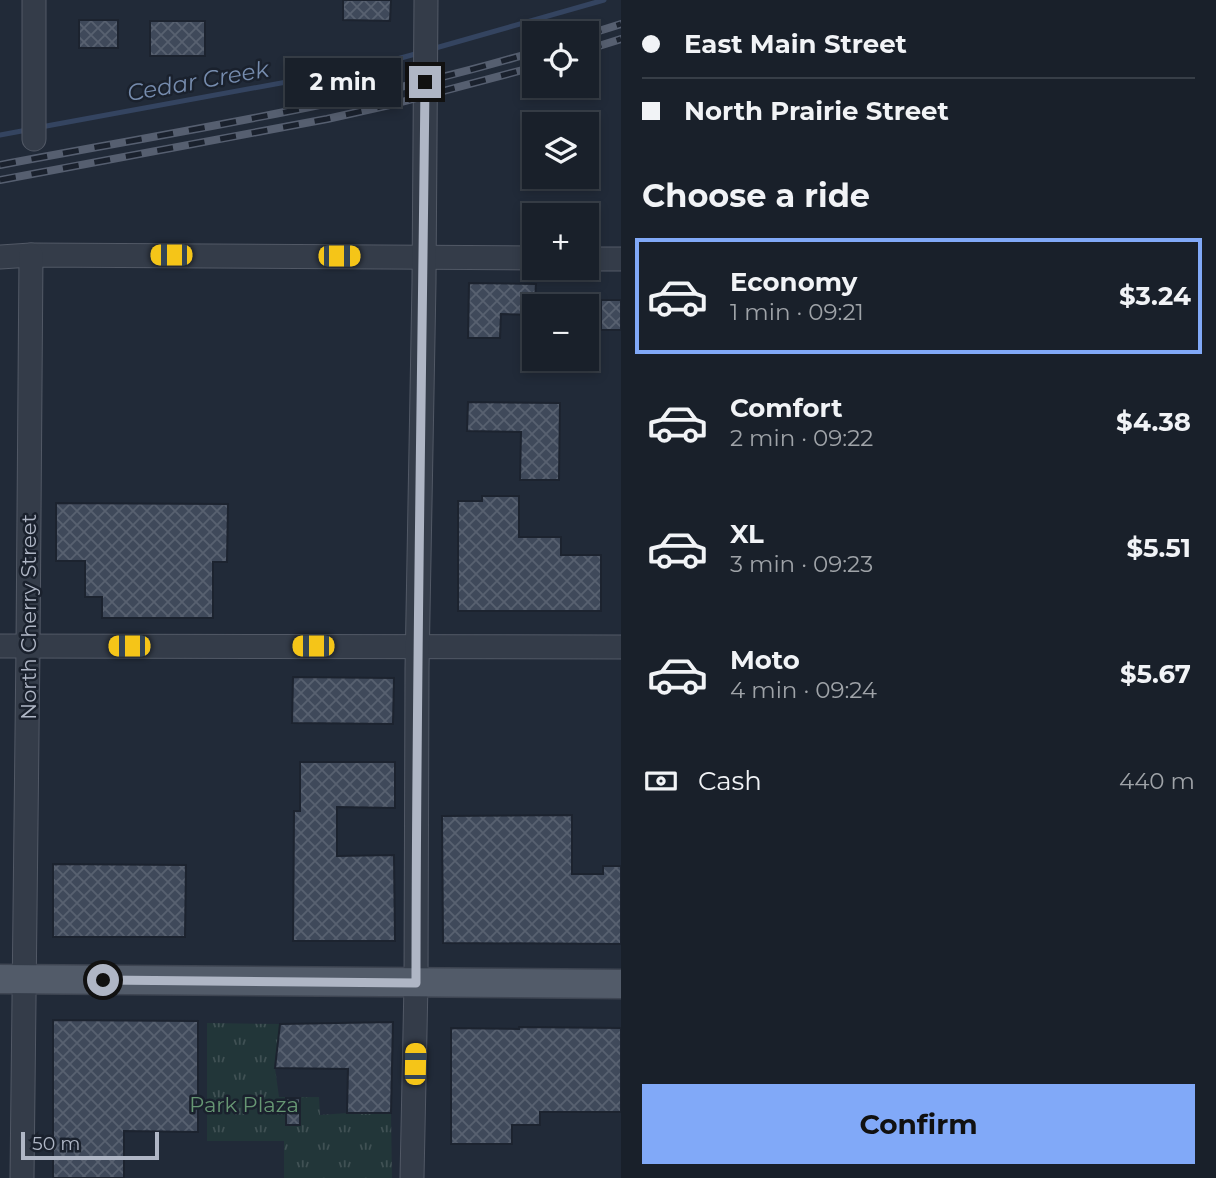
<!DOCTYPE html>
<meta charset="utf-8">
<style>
:root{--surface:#19202a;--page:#262d36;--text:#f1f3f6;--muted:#9fa3a8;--line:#373e47;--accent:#81a9f8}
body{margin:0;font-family:Montserrat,sans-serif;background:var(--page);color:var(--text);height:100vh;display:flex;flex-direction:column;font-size:26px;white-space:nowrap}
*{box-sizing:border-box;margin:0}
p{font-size:23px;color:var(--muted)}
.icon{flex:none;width:38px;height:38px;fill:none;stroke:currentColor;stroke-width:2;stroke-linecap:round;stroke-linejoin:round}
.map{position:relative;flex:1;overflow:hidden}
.side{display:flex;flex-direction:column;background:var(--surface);width:595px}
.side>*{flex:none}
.hud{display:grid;align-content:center;height:154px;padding:0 21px;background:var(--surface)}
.fabs{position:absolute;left:522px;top:21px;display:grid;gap:14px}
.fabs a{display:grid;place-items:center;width:77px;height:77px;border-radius:0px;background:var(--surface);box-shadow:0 4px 10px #0003,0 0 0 2px var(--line);font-size:35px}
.scale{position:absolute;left:21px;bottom:18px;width:138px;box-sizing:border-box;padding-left:7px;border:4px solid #afb6c5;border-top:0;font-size:19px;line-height:24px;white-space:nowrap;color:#afb6c5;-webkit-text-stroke:5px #1a212d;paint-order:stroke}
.end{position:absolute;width:32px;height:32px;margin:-16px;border:9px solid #afb6c5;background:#111;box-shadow:0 0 0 4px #111}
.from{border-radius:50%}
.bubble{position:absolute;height:49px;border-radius:0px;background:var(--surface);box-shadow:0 4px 10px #0003,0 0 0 2px var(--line);font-size:23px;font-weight:700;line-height:49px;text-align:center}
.car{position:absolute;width:21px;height:42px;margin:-21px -10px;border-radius:9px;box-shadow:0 0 5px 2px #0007;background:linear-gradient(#f5c518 24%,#345 0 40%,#f5c518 0 76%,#345 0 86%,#f5c518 0)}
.hud b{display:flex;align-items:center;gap:24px;height:66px;font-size:26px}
.hud b+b{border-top:2px solid var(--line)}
.hud i{width:18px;height:18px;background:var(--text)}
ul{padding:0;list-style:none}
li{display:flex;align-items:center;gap:21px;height:116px;margin:0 14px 10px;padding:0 7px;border:4px solid transparent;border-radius:0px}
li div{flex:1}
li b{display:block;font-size:26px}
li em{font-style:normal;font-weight:700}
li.on{border-color:var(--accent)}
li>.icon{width:63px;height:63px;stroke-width:1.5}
h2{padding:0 21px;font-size:32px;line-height:84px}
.pay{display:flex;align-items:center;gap:18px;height:77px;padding:0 21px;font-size:26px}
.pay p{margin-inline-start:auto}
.primary-button{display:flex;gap:14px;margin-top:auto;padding:14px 21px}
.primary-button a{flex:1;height:80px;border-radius:0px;background:var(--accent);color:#111;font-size:28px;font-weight:700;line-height:80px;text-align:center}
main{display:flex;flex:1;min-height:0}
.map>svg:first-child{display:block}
</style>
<main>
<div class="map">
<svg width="621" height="1178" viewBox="0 0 621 1178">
<defs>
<pattern id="grass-tufts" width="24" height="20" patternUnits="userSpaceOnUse" patternTransform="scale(1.75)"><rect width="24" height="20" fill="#223639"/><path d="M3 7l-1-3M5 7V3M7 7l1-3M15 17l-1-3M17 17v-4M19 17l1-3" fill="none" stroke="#405154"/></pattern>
<pattern id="building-cross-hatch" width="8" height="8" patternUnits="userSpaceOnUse" patternTransform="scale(1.75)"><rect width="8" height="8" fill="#3f495a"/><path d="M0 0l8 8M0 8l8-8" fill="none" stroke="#586170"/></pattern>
</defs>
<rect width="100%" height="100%" fill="#212a38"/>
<polygon fill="url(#grass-tufts)" points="207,1023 280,1024 275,1068 279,1097 319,1097 320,1115 347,1113 391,1113 392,1178 284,1178 284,1141 207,1141"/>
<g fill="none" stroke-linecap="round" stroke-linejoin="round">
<g stroke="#344460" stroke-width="5">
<polyline points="432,49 604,0"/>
<polyline points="41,127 368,67 419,53"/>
<polyline points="0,135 27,130"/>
</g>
</g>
<g fill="url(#building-cross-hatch)" stroke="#1c232f" stroke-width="2">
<polygon points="343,0 391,0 390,21 343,20"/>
<rect x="79" y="20" width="39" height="28"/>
<rect x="150" y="21" width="55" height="35"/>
<polygon points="469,283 536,284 534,315 501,314 500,338 468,338"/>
<rect x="601" y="300" width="20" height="30"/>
<polygon points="468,402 560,403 559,480 520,480 521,432 467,431"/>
<polygon points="482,496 519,496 519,537 561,537 561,555 601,555 601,611 458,611 458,501 482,501"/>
<polygon points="56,503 228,504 227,562 213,562 213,618 102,618 102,597 85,597 85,561 56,561"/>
<polygon points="293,677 394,678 393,724 292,723"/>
<polygon points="300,762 395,762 395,808 337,807 337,856 394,855 395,941 293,941 294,811 300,811"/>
<polygon points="572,815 572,874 603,874 603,866 621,866 621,944 443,943 442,816"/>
<polygon points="53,864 186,865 185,937 53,937"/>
<polygon points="53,1020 198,1021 198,1132 124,1131 124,1178 53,1178"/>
<polygon points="393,1022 391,1113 347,1113 348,1069 275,1068 280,1024"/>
<polygon points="519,1027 621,1028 621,1112 540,1112 540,1125 512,1125 512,1144 451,1144 451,1028 519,1029"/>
<rect x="286" y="1098" width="14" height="27"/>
</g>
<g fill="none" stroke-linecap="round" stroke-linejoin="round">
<defs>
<g id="minor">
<polyline points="34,0 34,139"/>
<polyline points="0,257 31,255 534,258"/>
<polyline points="586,259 621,259"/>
<polyline points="0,646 621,647"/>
<polyline points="22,1178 28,646 31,255"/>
<polyline points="412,1178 416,983 417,669 424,282 426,0"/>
</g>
<polyline id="major" points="0,979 621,984"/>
</defs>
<use href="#minor" stroke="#525966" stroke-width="25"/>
<use href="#major" stroke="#3e4552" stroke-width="31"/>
<use href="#minor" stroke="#343c49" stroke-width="23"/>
<use href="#major" stroke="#525b69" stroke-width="28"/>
<defs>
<g id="rail">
<polyline points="586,35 621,24"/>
<polyline points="586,50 621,39"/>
<path d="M 0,165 C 179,131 359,104 534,52"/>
<polyline points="0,180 327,119 394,104 534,67"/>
</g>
</defs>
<use href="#rail" stroke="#565f70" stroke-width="8"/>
<use href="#rail" stroke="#1a212d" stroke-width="5" stroke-dasharray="16" stroke-linecap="butt"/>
</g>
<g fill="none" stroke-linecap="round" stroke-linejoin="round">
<path stroke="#afb6c5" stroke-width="9" d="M 103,980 L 416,983 C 416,683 422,383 425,82"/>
</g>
<g text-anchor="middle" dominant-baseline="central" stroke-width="5" stroke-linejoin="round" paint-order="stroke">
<g font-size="21" fill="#afb6c5" stroke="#1a212d">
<text transform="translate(28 617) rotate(-90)">North Cherry Street</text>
</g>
<g font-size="21" fill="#669673" stroke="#1a212d">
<text x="244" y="1104">Park Plaza</text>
</g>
<g font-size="23" font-style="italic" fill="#768cae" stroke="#1a212d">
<text transform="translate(198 81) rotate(-10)">Cedar Creek</text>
</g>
</g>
</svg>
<div class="fabs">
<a><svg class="icon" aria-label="locate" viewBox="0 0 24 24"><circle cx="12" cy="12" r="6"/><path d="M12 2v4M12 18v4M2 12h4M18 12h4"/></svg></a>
<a><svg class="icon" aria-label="layers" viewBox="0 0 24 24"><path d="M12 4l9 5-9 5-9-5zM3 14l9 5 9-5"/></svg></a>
<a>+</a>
<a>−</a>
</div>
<div class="scale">50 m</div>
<i class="end from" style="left:103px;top:980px"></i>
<i class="end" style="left:425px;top:82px"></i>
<div class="bubble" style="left:285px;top:58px;width:116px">2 min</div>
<i class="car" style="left:171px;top:255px;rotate:270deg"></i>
<i class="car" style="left:339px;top:256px;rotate:90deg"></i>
<i class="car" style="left:129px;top:646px;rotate:270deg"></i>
<i class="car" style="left:313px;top:646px;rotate:270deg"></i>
<i class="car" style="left:415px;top:1064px;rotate:1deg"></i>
</div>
<section class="side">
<div class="hud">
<b><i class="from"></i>East Main Street</b>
<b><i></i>North Prairie Street</b>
</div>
<h2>Choose a ride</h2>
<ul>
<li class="on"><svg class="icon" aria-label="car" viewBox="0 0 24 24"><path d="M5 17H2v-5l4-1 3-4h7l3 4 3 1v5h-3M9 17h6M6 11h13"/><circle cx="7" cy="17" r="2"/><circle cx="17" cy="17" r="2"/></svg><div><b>Economy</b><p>1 min · 09:21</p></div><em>$3.24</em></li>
<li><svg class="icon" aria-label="car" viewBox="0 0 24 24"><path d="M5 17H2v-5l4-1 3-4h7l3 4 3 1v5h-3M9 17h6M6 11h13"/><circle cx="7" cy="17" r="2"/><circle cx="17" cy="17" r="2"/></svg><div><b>Comfort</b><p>2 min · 09:22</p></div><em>$4.38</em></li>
<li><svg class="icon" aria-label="car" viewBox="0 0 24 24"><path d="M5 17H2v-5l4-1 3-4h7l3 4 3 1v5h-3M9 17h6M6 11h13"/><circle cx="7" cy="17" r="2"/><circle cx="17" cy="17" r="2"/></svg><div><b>XL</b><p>3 min · 09:23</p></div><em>$5.51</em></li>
<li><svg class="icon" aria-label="car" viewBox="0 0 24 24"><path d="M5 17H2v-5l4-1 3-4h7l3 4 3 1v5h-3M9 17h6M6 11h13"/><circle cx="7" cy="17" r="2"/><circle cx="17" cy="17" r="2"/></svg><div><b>Moto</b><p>4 min · 09:24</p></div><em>$5.67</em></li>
</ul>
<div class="pay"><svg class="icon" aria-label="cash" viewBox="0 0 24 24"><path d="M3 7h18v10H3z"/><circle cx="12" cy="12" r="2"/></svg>Cash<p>440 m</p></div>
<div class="primary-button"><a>Confirm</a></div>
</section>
</main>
